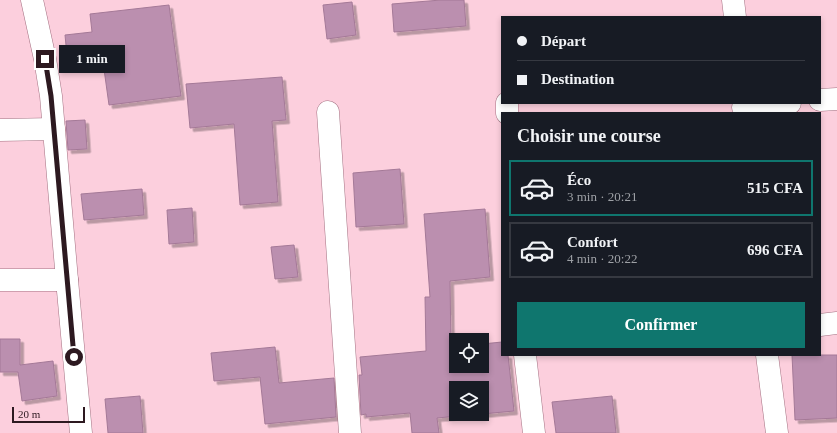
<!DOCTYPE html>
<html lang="fr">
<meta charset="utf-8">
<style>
:root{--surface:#171b24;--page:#20242c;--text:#f1f3f6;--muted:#9ea1a6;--line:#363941;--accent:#0f766e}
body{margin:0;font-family:Georgia,serif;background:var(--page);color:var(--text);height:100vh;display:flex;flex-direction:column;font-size:15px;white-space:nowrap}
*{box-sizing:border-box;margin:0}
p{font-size:13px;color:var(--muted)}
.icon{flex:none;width:22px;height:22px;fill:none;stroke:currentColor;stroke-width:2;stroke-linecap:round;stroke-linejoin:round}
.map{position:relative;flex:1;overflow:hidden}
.sheet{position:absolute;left:501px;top:112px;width:320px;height:244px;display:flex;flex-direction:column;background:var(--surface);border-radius:0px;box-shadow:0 2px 6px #0003}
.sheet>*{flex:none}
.hud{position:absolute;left:501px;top:16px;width:320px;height:88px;border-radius:0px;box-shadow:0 2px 6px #0003;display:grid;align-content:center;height:88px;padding:0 16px;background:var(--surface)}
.fabs{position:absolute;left:449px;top:333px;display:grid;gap:8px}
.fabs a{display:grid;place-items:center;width:40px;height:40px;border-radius:0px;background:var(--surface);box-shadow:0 2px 6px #0003;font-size:20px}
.scale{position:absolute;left:12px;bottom:10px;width:73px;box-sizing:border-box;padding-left:4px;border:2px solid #2d1920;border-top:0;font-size:11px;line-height:14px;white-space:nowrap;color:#2d1920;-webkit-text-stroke:3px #fccfdd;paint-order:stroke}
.end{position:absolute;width:18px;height:18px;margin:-9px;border:5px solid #2d1920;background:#fff;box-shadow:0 0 0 2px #fff}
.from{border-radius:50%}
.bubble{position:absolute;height:28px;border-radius:0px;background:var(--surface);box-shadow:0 2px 6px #0003;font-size:13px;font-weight:700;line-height:28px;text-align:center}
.hud b{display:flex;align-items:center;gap:14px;height:38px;font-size:15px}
.hud b+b{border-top:1px solid var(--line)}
.hud i{width:10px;height:10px;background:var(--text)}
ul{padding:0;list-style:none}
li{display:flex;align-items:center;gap:12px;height:56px;margin:0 8px 6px;padding:0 8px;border:2px solid var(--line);border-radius:0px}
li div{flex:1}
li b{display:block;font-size:15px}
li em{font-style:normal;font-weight:700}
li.current{border-color:var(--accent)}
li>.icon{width:36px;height:36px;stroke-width:1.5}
h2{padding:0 16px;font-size:18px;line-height:48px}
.primary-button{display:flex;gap:8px;margin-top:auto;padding:8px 16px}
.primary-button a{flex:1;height:46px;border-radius:0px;background:var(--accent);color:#fff;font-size:16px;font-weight:700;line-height:46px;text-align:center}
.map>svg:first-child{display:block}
</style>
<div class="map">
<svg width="837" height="433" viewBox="0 0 837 433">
<defs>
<filter id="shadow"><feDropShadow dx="3.5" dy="3.5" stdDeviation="0" flood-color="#0004"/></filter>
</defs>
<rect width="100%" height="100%" fill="#fccfdd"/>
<g fill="#bb8faf" stroke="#a47997" filter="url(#shadow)">
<polygon points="441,0 464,0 466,26 394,32 392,4"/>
<polygon points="352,2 356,35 327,39 323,5"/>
<polygon points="169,5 181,96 109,105 103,62 68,66 65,35 92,32 90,14"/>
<polygon points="282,77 286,120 272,121 278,202 240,205 234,124 190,128 186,84"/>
<polygon points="85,120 87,149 68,150 66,121"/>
<polygon points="400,169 404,224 356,227 353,173"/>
<polygon points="142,189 144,215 84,220 81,194"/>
<polygon points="192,208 194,242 169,244 167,210"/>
<polygon points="485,209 490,277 450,281 451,347 456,347 456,366 482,366 482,344 502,342 502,355 508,355 514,411 482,414 482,388 456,388 456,414 480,414 437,418 439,433 412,433 410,413 366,417 366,414 361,415 359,375 362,375 360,357 426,351 425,297 430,297 424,214"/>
<polygon points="294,245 298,277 275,279 271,247"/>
<polygon points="0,339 20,339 20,365 53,361 57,396 22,401 18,372 0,372"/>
<polygon points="275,347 279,383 334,378 336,417 265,424 260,377 214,381 211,353"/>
<polygon points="792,355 837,355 837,418 795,420"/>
<polygon points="140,396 143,433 108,433 105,399"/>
<polygon points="612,396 616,433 556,433 552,402"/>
</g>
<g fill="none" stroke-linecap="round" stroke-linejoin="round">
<defs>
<g id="street">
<polyline points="733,0 735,17"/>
<polyline points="820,100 837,99"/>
<polyline points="507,103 507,113"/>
<polyline points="743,107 790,103"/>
<polyline points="328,112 350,433"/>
<polyline points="0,280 67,280"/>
<polyline points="820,325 837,323"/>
<polyline points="525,355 534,433"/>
<polyline points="767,355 777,433"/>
</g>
<g id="secondary">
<polyline points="32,0 45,59 51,96 67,280 81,433"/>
<polyline points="0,130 54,129"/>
</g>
</defs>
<use href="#street" stroke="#a47182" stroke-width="23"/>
<use href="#secondary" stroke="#a47182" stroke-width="23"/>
<use href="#street" stroke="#fff" stroke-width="22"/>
<use href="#secondary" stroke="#fff" stroke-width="22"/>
</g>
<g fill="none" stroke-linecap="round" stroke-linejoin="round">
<polyline stroke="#2d1920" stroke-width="5" points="45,59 51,96 74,357"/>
</g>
</svg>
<div class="fabs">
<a><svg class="icon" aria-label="locate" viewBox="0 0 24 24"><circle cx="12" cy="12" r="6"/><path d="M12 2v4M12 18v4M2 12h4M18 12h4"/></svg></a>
<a><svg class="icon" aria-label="layers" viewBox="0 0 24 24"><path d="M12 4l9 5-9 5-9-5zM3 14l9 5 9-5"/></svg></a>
</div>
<div class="scale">20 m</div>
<i class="end from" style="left:74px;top:357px"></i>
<i class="end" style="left:45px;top:59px"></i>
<div class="bubble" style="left:59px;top:45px;width:66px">1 min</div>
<div class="hud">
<b><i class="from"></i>Départ</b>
<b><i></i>Destination</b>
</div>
<section class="sheet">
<h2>Choisir une course</h2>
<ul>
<li class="current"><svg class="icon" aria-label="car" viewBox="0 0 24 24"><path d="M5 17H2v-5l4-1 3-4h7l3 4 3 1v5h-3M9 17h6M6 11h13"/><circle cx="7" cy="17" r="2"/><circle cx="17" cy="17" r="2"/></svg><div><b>Éco</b><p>3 min · 20:21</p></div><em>515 CFA</em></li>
<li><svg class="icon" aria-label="car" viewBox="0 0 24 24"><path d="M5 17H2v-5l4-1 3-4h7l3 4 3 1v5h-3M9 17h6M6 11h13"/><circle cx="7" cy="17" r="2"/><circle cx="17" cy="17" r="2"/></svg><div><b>Confort</b><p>4 min · 20:22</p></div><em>696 CFA</em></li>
</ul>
<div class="primary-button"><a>Confirmer</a></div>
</section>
</div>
